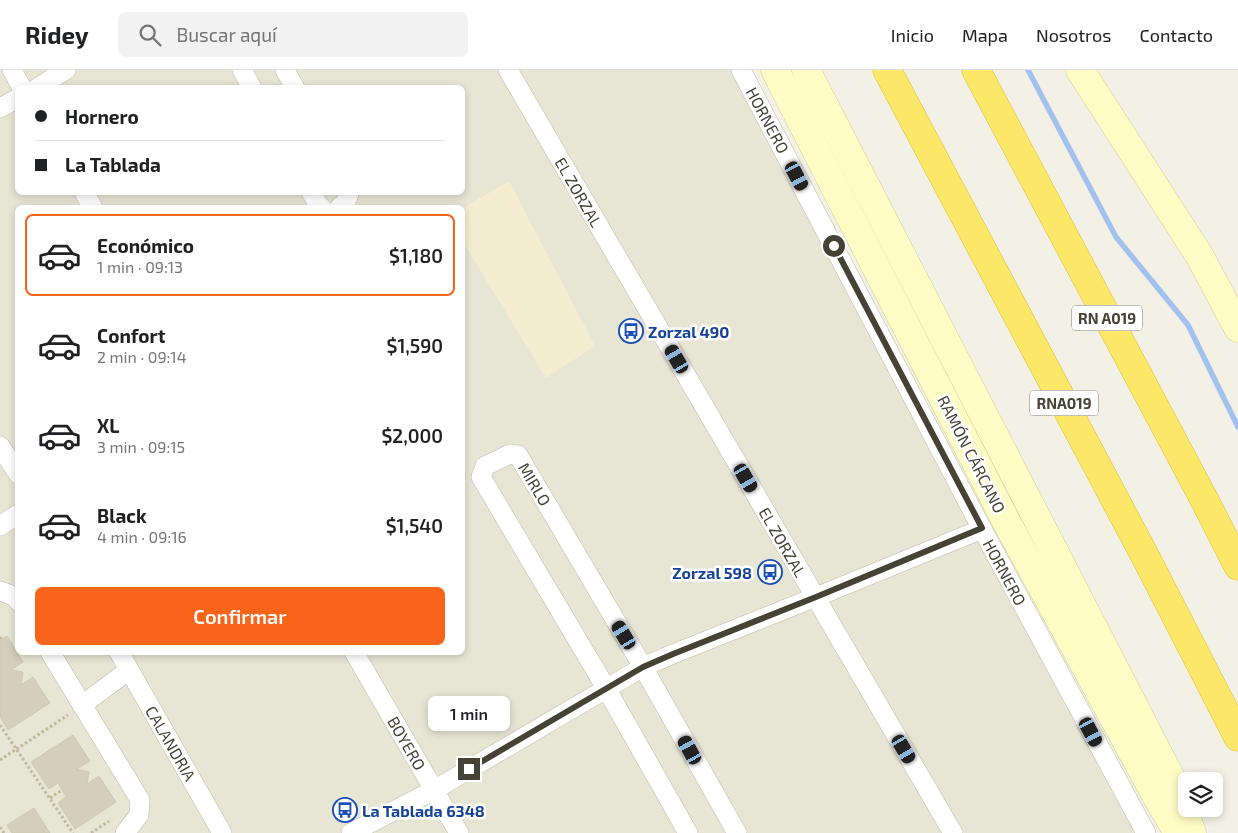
<!DOCTYPE html>
<html lang="es">
<meta charset="utf-8">
<style>
:root{--surface:#fff;--page:#f2f2f2;--text:#202124;--muted:#757577;--line:#e0e0e0;--accent:#f86419}
body{margin:0;font-family:"Exo 2",sans-serif;background:var(--page);color:var(--text);height:100vh;display:flex;flex-direction:column;font-size:19px;white-space:nowrap}
*{box-sizing:border-box;margin:0}
p{font-size:16px;color:var(--muted)}
.icon{flex:none;width:28px;height:28px;fill:none;stroke:currentColor;stroke-width:2;stroke-linecap:round;stroke-linejoin:round}
.map{position:relative;flex:1;overflow:hidden}
.sheet{position:absolute;left:15px;top:135px;width:450px;height:450px;display:flex;flex-direction:column;background:var(--surface);border-radius:8px;box-shadow:0 2px 8px #0003}
.sheet>*{flex:none}
.top-card{position:absolute;left:15px;top:15px;width:450px;height:110px;border-radius:8px;box-shadow:0 2px 8px #0003;display:grid;align-content:center;height:110px;padding:0 20px;background:var(--surface)}
.controls{position:absolute;left:1178px;top:702px;display:grid;gap:10px}
.controls a{display:grid;place-items:center;width:45px;height:45px;border-radius:8px;background:var(--surface);box-shadow:0 2px 8px #0003;font-size:25px}
.end{position:absolute;width:22px;height:22px;margin:-11px;border:6px solid #464235;background:#fff;box-shadow:0 0 0 2px #fff}
.from{border-radius:50%}
.bubble{position:absolute;height:35px;border-radius:8px;background:var(--surface);box-shadow:0 2px 8px #0003;font-size:16px;font-weight:600;line-height:35px;text-align:center}
.car{position:absolute;width:15px;height:30px;margin:-15px -8px;border-radius:6px;box-shadow:0 0 4px 1px #0007;background:linear-gradient(#222 24%,#8ab4d8 0 40%,#222 0 76%,#8ab4d8 0 86%,#222 0)}
.top-card b{display:flex;align-items:center;gap:18px;height:48px;font-size:19px}
.top-card b+b{border-top:1px solid var(--line)}
.top-card i{width:12px;height:12px;background:var(--text)}
ul{padding:9px 0 0;list-style:none}
li{display:flex;align-items:center;gap:15px;height:82px;margin:0 10px 8px;padding:0 10px;border:2px solid transparent;border-radius:8px}
li div{flex:1}
li b{display:block;font-size:19px}
li em{font-style:normal;font-weight:600}
li.on{border-color:var(--accent)}
li>.icon{width:45px;height:45px;stroke-width:1.5}
.cta{display:flex;gap:10px;margin-top:auto;padding:10px 20px}
.cta a{flex:1;height:58px;border-radius:8px;background:var(--accent);color:#fff;font-size:20px;font-weight:600;line-height:58px;text-align:center}
header{display:flex;align-items:center;gap:30px;box-sizing:border-box;height:70px;padding:0 25px;background:var(--surface);border-bottom:1px solid var(--line)}
header strong{font-size:24px}
nav{display:flex;gap:28px;margin-inline-start:auto;font-size:18px}
.search{width:350px;height:45px;background:var(--page);display:flex;align-items:center;gap:12px;box-sizing:border-box;padding:0 18px;border-radius:8px;color:var(--muted);font-size:19px}
.map>svg:first-child{display:block}
</style>
<header>
<strong>Ridey</strong>
<div class="search"><svg class="icon" aria-label="search" viewBox="0 0 24 24"><circle cx="10" cy="10" r="6"/><path d="M15 15l6 6"/></svg>Buscar aquí</div>
<nav><a>Inicio</a><a>Mapa</a><a>Nosotros</a><a>Contacto</a></nav>
</header>
<div class="map">
<svg width="1238" height="763" viewBox="0 0 1238 763">
<rect width="100%" height="100%" fill="#f3f1e6"/>
<path fill="#e7e5d4" fill-rule="evenodd" d="M 0,0 L 736,0 L 1145,763 L 0,763 ZM 18,18 L 462,18 L 462,122 L 18,122 ZM 18,138 L 462,138 L 462,582 L 18,582 Z"/>
<polygon fill="#f5edd1" points="509,111 595,276 546,308 463,172 463,138"/>
<g fill="none" stroke-linecap="round" stroke-linejoin="round">
<polyline stroke="#a3c1ef" stroke-width="5.5" points="1028,0 1116,167 1188,255 1238,357"/>
</g>
<g fill="#d4cfbc" stroke="#cfc9af">
<polygon points="7,566 23,592 11,600 23,602 21,615 33,607 50,633 8,660 0,647 0,570"/>
<polygon points="73,665 90,691 77,699 89,702 87,714 99,706 116,732 75,759 58,733 66,727 58,713 49,719 31,692"/>
<polygon points="34,738 50,763 12,763 7,755"/>
</g>
<g fill="none" stroke-linecap="round" stroke-linejoin="round">
<defs>
<g id="street">
<polyline points="12,0 22,18"/>
<polyline points="242,0 252,18"/>
<polyline points="285,0 295,18"/>
<polyline points="508,0 953,763"/>
<polyline points="741,0 982,459 1146,763"/>
<polyline points="37,18 66,0"/>
<polyline points="0,38 18,28"/>
<polyline points="84,122 93,138"/>
<polyline points="311,122 319,136 322,138"/>
<path d="M 339,138 C 345,133 348,130 349,122"/>
<polyline points="0,376 18,404"/>
<polyline points="0,456 18,444"/>
<polyline points="0,521 14,526 18,531"/>
<polyline points="50,582 140,730 139,745 125,763"/>
<polyline points="119,582 222,763"/>
<polyline points="354,582 459,763"/>
<polyline points="82,635 129,600"/>
<polyline points="351,763 434,720 643,597 673,584 816,527 982,459"/>
<polyline points="688,763 606,618 481,407 485,396 510,384 518,385 643,597 737,763"/>
</g>
<g id="secondary">
<polyline points="775,0 1006,451 1158,729 1178,763"/>
<polyline points="806,0 1175,716 1192,763"/>
<polyline points="1080,0 1199,185 1238,258"/>
</g>
<g id="highway">
<polyline points="887,0 1145,486 1238,667"/>
<polyline points="976,0 1206,433 1238,496"/>
</g>
</defs>
<use href="#street" stroke="#bebba9" stroke-width="20"/>
<use href="#secondary" stroke="#d3ce96" stroke-width="29"/>
<use href="#highway" stroke="#dcbe37" stroke-width="29"/>
<g stroke="#c0ba9a" stroke-width="3" stroke-dasharray="2.5 2.5" stroke-linecap="butt">
<polyline points="0,567 1,569"/>
<polyline points="0,655 73,763"/>
<polyline points="0,690 68,645"/>
<polyline points="50,728 62,720"/>
<polyline points="0,757 4,763"/>
<polyline points="91,763 109,751"/>
</g>
<use href="#street" stroke="#fff" stroke-width="19"/>
<use href="#secondary" stroke="#fefbc5" stroke-width="28"/>
<use href="#highway" stroke="#fce768" stroke-width="28"/>
</g>
<g fill="none" stroke-linecap="round" stroke-linejoin="round">
<polyline stroke="#464235" stroke-width="6" points="469,699 643,597 673,584 816,527 982,458 834,176"/>
</g>
<defs>
<symbol id="bus-ring" viewBox="-11 -11 22 22"><circle r="9.5" fill="#fff" stroke="#1a4fb4" stroke-width="1.5"/><path d="M-5-6H5V4H4V6H2V4H-2V6H-4V4H-5ZM-3.5-4V0h7V-4ZM-3.5 1.2v1.5H-2V1.2ZM2 1.2v1.5H3.5V1.2Z" fill="#1a4fb4"/></symbol>
</defs>
<g fill-rule="evenodd">
<use href="#bus-ring" x="617" y="247" width="28" height="28"/>
<use href="#bus-ring" x="756" y="488" width="28" height="28"/>
<use href="#bus-ring" x="331" y="726" width="28" height="28"/>
</g>
<g text-anchor="middle" dominant-baseline="central" stroke-width="5" stroke-linejoin="round" paint-order="stroke">
<g fill="#fff" stroke="#7e7b72" stroke-width="1">
<rect x="1072" y="235.5" width="70" height="25" rx="4"/>
<rect x="1030" y="320.5" width="68" height="25" rx="4"/>
</g>
<g font-size="15" font-weight="bold" fill="#464235">
<text x="1107" y="248">RN A019</text>
<text x="1064" y="333">RNA019</text>
</g>
<g font-size="16" fill="#464235" stroke="#fff">
<text transform="translate(768 50) rotate(62)">HORNERO</text>
<text transform="translate(579 122) rotate(60)">EL ZORZAL</text>
<text transform="translate(972 384) rotate(63)">RAMÓN CÁRCANO</text>
<text transform="translate(535 414) rotate(59)">MIRLO</text>
<text transform="translate(783 472) rotate(60)">EL ZORZAL</text>
<text transform="translate(1005 502) rotate(62)">HORNERO</text>
<text transform="translate(171 673) rotate(60)">CALANDRIA</text>
<text transform="translate(407 673) rotate(60)">BOYERO</text>
</g>
<g font-size="16" font-weight="bold" fill="#164399" stroke="#fff" text-anchor="start">
<text x="648" y="261">Zorzal 490</text>
<text x="752" y="502" text-anchor="end">Zorzal 598</text>
<text x="362" y="740">La Tablada 6348</text>
</g>
</g>
</svg>
<div class="controls">
<a><svg class="icon" aria-label="layers" viewBox="0 0 24 24"><path d="M12 4l9 5-9 5-9-5zM3 14l9 5 9-5"/></svg></a>
</div>
<i class="end from" style="left:834px;top:176px"></i>
<i class="end" style="left:469px;top:699px"></i>
<div class="bubble" style="left:428px;top:626px;width:82px">1 min</div>
<i class="car" style="left:797px;top:106px;rotate:152deg"></i>
<i class="car" style="left:677px;top:289px;rotate:330deg"></i>
<i class="car" style="left:746px;top:408px;rotate:150deg"></i>
<i class="car" style="left:624px;top:565px;rotate:329deg"></i>
<i class="car" style="left:1091px;top:662px;rotate:152deg"></i>
<i class="car" style="left:904px;top:679px;rotate:150deg"></i>
<i class="car" style="left:690px;top:680px;rotate:331deg"></i>
<div class="top-card">
<b><i class="from"></i>Hornero</b>
<b><i></i>La Tablada</b>
</div>
<section class="sheet">
<ul>
<li class="on"><svg class="icon" aria-label="car" viewBox="0 0 24 24"><path d="M5 17H2v-5l4-1 3-4h7l3 4 3 1v5h-3M9 17h6M6 11h13"/><circle cx="7" cy="17" r="2"/><circle cx="17" cy="17" r="2"/></svg><div><b>Económico</b><p>1 min · 09:13</p></div><em>$1,180</em></li>
<li><svg class="icon" aria-label="car" viewBox="0 0 24 24"><path d="M5 17H2v-5l4-1 3-4h7l3 4 3 1v5h-3M9 17h6M6 11h13"/><circle cx="7" cy="17" r="2"/><circle cx="17" cy="17" r="2"/></svg><div><b>Confort</b><p>2 min · 09:14</p></div><em>$1,590</em></li>
<li><svg class="icon" aria-label="car" viewBox="0 0 24 24"><path d="M5 17H2v-5l4-1 3-4h7l3 4 3 1v5h-3M9 17h6M6 11h13"/><circle cx="7" cy="17" r="2"/><circle cx="17" cy="17" r="2"/></svg><div><b>XL</b><p>3 min · 09:15</p></div><em>$2,000</em></li>
<li><svg class="icon" aria-label="car" viewBox="0 0 24 24"><path d="M5 17H2v-5l4-1 3-4h7l3 4 3 1v5h-3M9 17h6M6 11h13"/><circle cx="7" cy="17" r="2"/><circle cx="17" cy="17" r="2"/></svg><div><b>Black</b><p>4 min · 09:16</p></div><em>$1,540</em></li>
</ul>
<div class="cta"><a>Confirmar</a></div>
</section>
</div>
